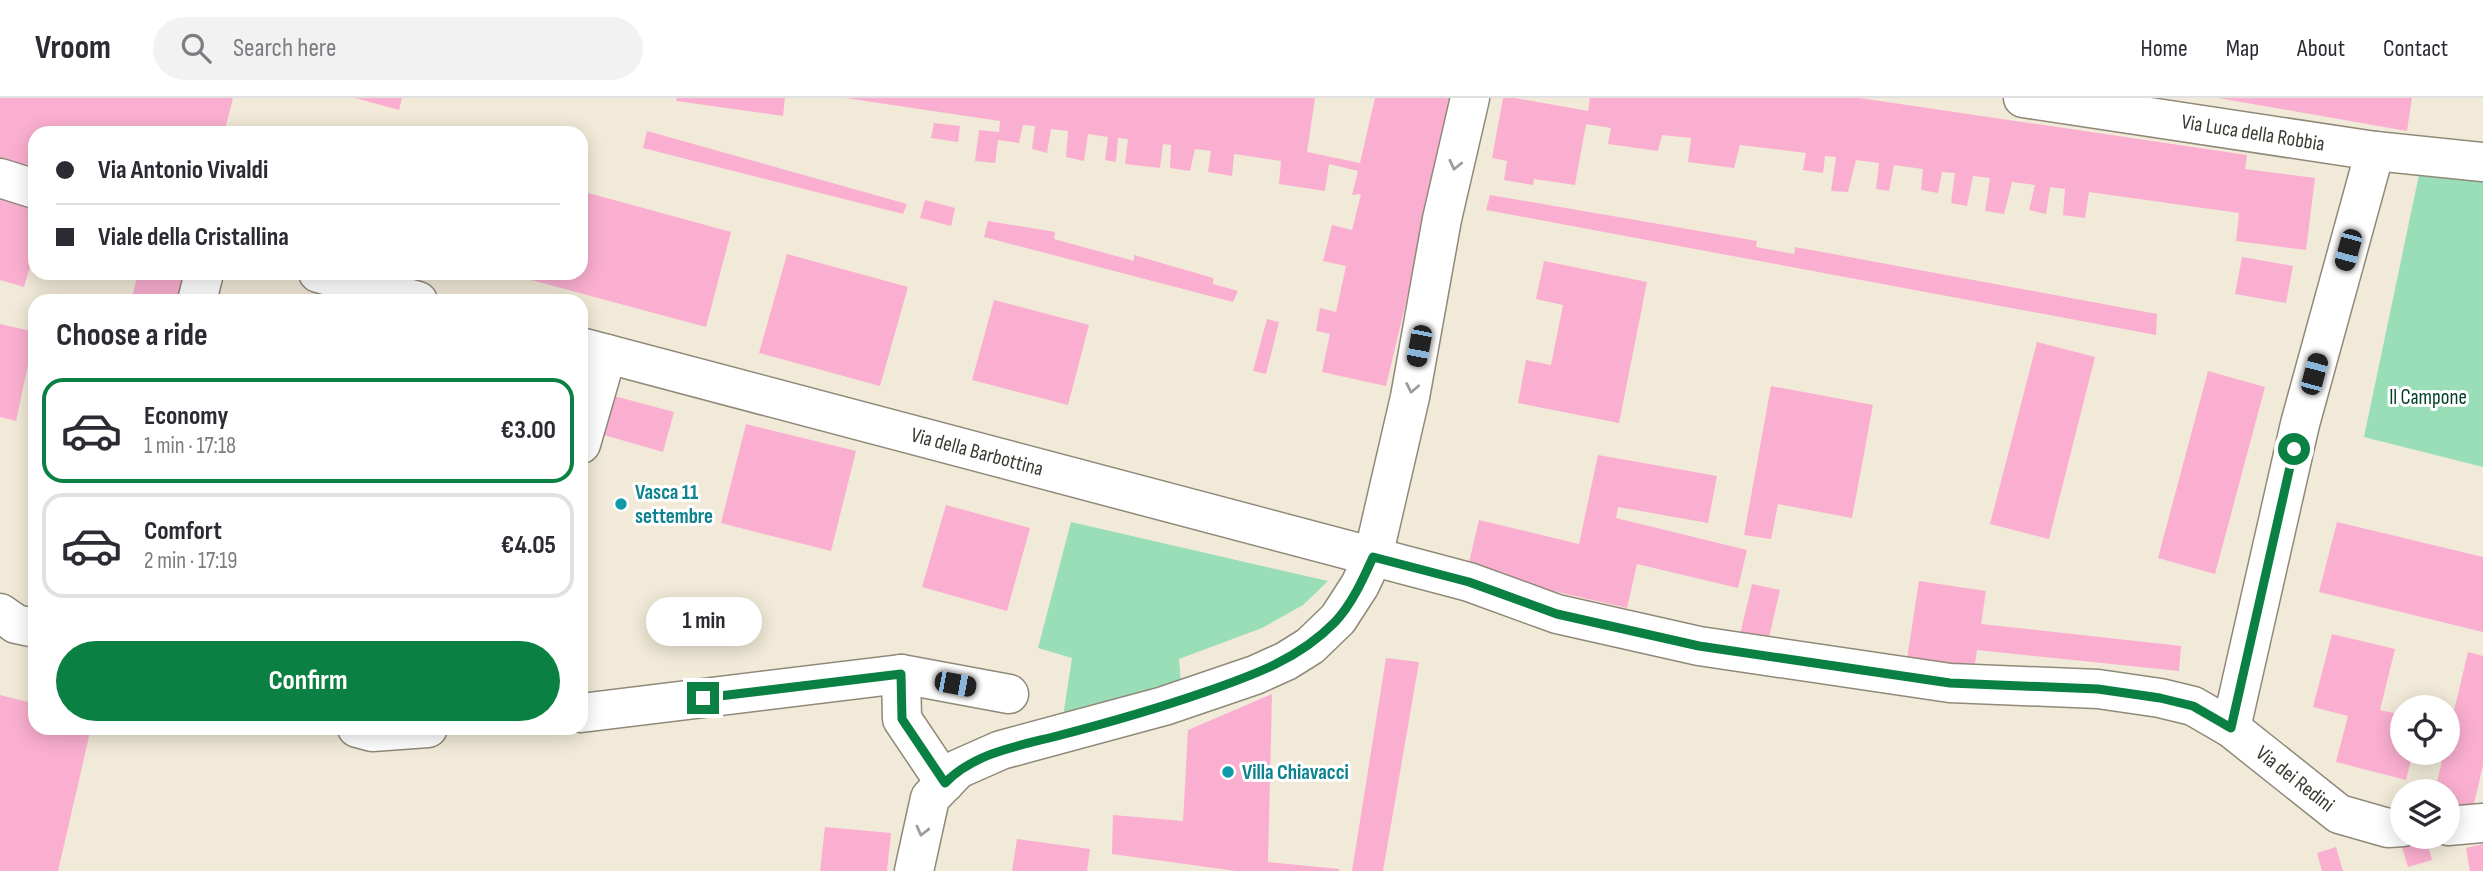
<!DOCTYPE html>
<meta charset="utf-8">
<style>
:root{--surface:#fff;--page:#f2f2f3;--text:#2b2b33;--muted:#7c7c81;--line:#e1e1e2;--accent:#0b8043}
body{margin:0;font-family:"Sofia Sans Condensed",sans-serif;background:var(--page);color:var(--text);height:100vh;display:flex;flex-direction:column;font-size:26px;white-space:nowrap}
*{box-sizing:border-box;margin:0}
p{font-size:23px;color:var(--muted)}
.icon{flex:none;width:38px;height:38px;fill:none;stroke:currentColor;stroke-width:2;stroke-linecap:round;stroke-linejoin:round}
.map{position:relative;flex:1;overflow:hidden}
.panel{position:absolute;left:28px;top:196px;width:560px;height:441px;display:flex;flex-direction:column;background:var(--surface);border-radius:21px;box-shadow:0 4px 18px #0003}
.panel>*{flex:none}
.guide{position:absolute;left:28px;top:28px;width:560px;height:154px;border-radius:21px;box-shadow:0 4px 18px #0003;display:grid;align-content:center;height:154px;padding:0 28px;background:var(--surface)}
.tools{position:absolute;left:2390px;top:597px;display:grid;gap:14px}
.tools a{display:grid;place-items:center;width:70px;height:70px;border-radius:50%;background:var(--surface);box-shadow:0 4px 18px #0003;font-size:35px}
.end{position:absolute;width:32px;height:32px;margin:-16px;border:9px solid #0b8043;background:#fff;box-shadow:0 0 0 4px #fff}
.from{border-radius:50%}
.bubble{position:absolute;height:49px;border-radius:24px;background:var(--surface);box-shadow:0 4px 18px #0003;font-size:23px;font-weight:700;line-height:49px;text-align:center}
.car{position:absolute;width:21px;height:42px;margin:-21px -10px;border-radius:9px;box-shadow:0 0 5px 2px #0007;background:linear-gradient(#222 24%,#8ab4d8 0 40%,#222 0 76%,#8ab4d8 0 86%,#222 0)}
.guide b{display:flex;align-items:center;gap:24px;height:66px;font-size:26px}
.guide b+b{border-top:2px solid var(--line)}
.guide i{width:18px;height:18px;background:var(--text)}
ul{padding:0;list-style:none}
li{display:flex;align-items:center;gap:21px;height:105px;margin:0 14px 10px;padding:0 14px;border:4px solid var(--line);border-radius:21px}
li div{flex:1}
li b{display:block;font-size:26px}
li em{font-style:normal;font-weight:700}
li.current{border-color:var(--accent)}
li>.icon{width:63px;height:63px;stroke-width:1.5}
h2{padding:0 28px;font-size:32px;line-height:84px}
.primary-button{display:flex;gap:14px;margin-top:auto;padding:14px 28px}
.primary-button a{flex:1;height:80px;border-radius:42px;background:var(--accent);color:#fff;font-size:28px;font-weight:700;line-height:80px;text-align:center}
header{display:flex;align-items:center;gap:42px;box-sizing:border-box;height:98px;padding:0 35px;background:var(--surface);border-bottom:2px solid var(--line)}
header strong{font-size:33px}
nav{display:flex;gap:38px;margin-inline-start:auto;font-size:24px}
.search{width:490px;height:63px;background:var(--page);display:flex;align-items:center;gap:18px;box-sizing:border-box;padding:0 24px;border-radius:38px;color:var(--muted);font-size:26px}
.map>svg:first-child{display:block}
</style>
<header>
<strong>Vroom</strong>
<div class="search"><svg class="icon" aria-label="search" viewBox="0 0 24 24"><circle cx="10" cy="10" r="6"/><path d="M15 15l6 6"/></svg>Search here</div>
<nav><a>Home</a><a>Map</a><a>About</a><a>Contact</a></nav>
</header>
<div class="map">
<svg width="2483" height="773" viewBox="0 0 2483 773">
<rect width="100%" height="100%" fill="#f1ead8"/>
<g fill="#99deb6">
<polygon points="2420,72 2483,82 2483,369 2364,339"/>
<polygon points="1071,424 1328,483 1303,507 1262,530 1179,561 1181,586 1063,619 1072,560 1038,550"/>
</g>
<g fill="#fbafd0">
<polygon points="0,0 233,0 224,35 35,35 35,76 0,66"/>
<polygon points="355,0 402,0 399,12"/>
<polygon points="677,0 785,0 783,18 676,3"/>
<polygon points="845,0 1315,0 1307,54 1360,65 1375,0 1450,0 1428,112 1386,288 1322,274 1330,236 1316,233 1320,210 1336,214 1346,168 1323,163 1332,127 1352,132 1361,96 1352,97 1358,73 1329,66 1325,93 1279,86 1281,63 1234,56 1232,78 1208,74 1211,53 1195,51 1190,73 1170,70 1171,47 1163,46 1160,70 1125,66 1128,41 1118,40 1116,64 1105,62 1108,39 1088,36 1084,63 1066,59 1068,33 1051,31 1047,55 1032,51 1035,28 1023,27 1019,45 998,42 995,65 975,63 979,32 999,34 1000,23"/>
<polygon points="1503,0 1515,0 1588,13 1590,0 1860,0 2247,57 2245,71 2315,80 2306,152 2236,143 2239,115 2089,94 2085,120 2063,117 2065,91 2050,89 2046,116 2029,112 2035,87 2012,84 2004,116 1985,113 1990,80 1973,78 1967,108 1951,105 1955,75 1942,74 1938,95 1921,92 1923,71 1894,67 1889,93 1876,91 1879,65 1856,62 1848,94 1831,93 1836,59 1825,58 1823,75 1803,72 1806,55 1740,47 1734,70 1688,64 1691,40 1662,37 1658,53 1608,46 1611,30 1586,26 1575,87 1534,81 1533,87 1504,82 1507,63 1492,60"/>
<polygon points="2218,0 2412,0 2407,33"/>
<polygon points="934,25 960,28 958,44 931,40"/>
<polygon points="647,33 907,106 903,116 643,50"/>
<polygon points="581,93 731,134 706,229 509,176 581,175"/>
<polygon points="0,97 35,108 35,152 24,189 0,182"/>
<polygon points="1490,97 1757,143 1756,149 1794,156 1795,149 2157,216 2156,237 1486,112"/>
<polygon points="925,102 955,110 951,128 920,120"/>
<polygon points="988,123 1055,134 1054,141 1134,163 1134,157 1213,180 1213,186 1238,193 1233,204 984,139"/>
<polygon points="787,156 908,189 880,288 759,255"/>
<polygon points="2242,159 2293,168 2286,205 2235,196"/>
<polygon points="1544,163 1647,184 1619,325 1518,305 1526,262 1551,267 1563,207 1536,201"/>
<polygon points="138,175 188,175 181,203 131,203"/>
<polygon points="994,202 1089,227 1068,307 972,282"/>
<polygon points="1267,221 1279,224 1266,276 1253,273"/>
<polygon points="0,226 35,234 16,323 0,319"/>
<polygon points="2037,244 2095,259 2049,441 1990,426"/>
<polygon points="2208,273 2265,289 2215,476 2158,460"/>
<polygon points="1771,288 1873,307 1852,420 1778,406 1771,441 1744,437"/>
<polygon points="614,298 674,314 663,354 604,337"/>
<polygon points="746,326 856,353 831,453 721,425"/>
<polygon points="1598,357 1717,378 1708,425 1618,409 1616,420 1747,452 1738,490 1637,466 1627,510 1467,473 1479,422 1579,446"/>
<polygon points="946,407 1030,430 1007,513 922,489"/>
<polygon points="2337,424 2483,459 2483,534 2319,494"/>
<polygon points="1919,483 1986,493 1981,526 2181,548 2179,573 1977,552 1974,571 1907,561"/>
<polygon points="1752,486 1780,492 1767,548 1739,541"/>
<polygon points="2332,536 2395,551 2380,612 2403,617 2403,654 2413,654 2406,682 2336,664 2348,618 2313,609"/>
<polygon points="2468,554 2483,558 2483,667 2473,710 2448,704 2448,693 2435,693 2444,654 2448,654 2448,638"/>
<polygon points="1386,560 1419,564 1383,773 1352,773"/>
<polygon points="35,587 35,630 91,630 58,773 0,773 0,597 28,604"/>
<polygon points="1272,596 1268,764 1339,771 1339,773 1236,773 1112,756 1113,717 1183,723 1188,632"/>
<polygon points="825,729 891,735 887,773 820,773"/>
<polygon points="1017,741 1090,751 1087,773 1012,773"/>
<polygon points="2426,741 2432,762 2408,769 2402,749"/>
<polygon points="2483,746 2483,773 2470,773 2466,750"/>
<polygon points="2336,749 2343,773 2322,773 2317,755"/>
</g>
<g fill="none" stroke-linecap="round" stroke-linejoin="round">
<defs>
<g id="street">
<polyline points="2023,0 2375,53 2483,64"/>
<polyline points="0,80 35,91"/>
<polyline points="318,175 418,203"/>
<polyline points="197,203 204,175"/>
<polyline points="581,249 1469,484 1557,516 1699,548 1950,585 2098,591 2160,600 2193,608 2231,630 2339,716 2388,730 2403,729"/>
<polyline points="581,346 607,256"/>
<polyline points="0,515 16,526 35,530"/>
<polyline points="901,576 902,621 945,685"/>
<polyline points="581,615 901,576 1009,596"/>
<polyline points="357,630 372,634 428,630"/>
<polyline points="2231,630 2300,326 2375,53"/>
<polyline points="2448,728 2483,725"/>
</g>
<polyline id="secondary" points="914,773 930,700 958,671 1001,652 1164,608 1255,577 1286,563 1310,548 1338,521 1360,487 1373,459 1410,299 1442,121 1470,0"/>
</defs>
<use href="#street" stroke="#908979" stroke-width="41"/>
<use href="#secondary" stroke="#908979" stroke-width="41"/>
<use href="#street" stroke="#fff" stroke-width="38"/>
<use href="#secondary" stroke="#fff" stroke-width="38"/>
</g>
<defs><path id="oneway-chevron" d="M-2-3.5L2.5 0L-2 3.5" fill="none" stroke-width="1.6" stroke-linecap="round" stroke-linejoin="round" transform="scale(1.75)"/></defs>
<g stroke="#9e9c99">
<use href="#oneway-chevron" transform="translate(1455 67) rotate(103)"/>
<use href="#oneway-chevron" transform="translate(1412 290) rotate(101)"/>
<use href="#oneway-chevron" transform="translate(922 733) rotate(104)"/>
</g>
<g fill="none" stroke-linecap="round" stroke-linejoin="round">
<path stroke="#0b8043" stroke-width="9" d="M 703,600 L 901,576 L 902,621 L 945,685 C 974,655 1018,648 1057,638 C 1107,625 1156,611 1205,594 C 1254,577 1299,561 1335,524 C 1352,506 1363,481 1373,459 L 1469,484 L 1557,516 L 1699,548 L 1950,585 L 2098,591 L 2160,600 L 2193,608 L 2231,630 L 2294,351"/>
</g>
<g fill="#0f9aa8" stroke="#fff" stroke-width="2.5">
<circle cx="621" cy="406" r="7"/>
<circle cx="1228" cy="674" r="7"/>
</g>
<g text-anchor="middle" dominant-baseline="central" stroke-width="6" stroke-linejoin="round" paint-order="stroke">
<g font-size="21" fill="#3c3a33" stroke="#fff">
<text transform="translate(2253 35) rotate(9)">Via Luca della Robbia</text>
<text transform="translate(977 354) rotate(15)">Via della Barbottina</text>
<text transform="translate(2295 681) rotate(38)">Via dei Redini</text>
</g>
<g font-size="21" fill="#003f25" stroke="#fff">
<text x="2428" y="299">Il Campone</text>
</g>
<g font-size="21" font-weight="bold" fill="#0d838f" stroke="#fff" text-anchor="start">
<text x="635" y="394">Vasca 11<tspan x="635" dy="24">settembre</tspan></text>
<text x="1242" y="674">Villa Chiavacci</text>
</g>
</g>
</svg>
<div class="tools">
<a><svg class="icon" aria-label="locate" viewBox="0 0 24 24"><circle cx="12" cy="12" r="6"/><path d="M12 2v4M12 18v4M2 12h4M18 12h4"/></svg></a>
<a><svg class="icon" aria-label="layers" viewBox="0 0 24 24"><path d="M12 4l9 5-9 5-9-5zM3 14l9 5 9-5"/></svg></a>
</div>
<i class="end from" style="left:2294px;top:351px"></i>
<i class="end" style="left:703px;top:600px"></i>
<div class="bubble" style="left:646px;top:499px;width:116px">1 min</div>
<i class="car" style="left:2348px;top:152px;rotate:195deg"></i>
<i class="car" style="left:1419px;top:248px;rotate:191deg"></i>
<i class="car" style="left:2314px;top:276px;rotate:15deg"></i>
<i class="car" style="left:955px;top:586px;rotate:101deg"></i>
<div class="guide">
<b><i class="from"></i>Via Antonio Vivaldi</b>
<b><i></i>Viale della Cristallina</b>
</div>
<section class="panel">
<h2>Choose a ride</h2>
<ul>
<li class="current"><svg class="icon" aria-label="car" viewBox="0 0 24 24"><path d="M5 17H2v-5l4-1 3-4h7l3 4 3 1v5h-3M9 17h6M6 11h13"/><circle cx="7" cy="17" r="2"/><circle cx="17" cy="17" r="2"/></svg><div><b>Economy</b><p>1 min · 17:18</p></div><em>€3.00</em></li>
<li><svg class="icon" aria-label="car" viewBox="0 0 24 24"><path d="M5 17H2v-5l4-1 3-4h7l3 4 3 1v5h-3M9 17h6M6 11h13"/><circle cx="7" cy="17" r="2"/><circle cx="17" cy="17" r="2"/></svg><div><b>Comfort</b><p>2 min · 17:19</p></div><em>€4.05</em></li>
</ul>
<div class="primary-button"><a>Confirm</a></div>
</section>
</div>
